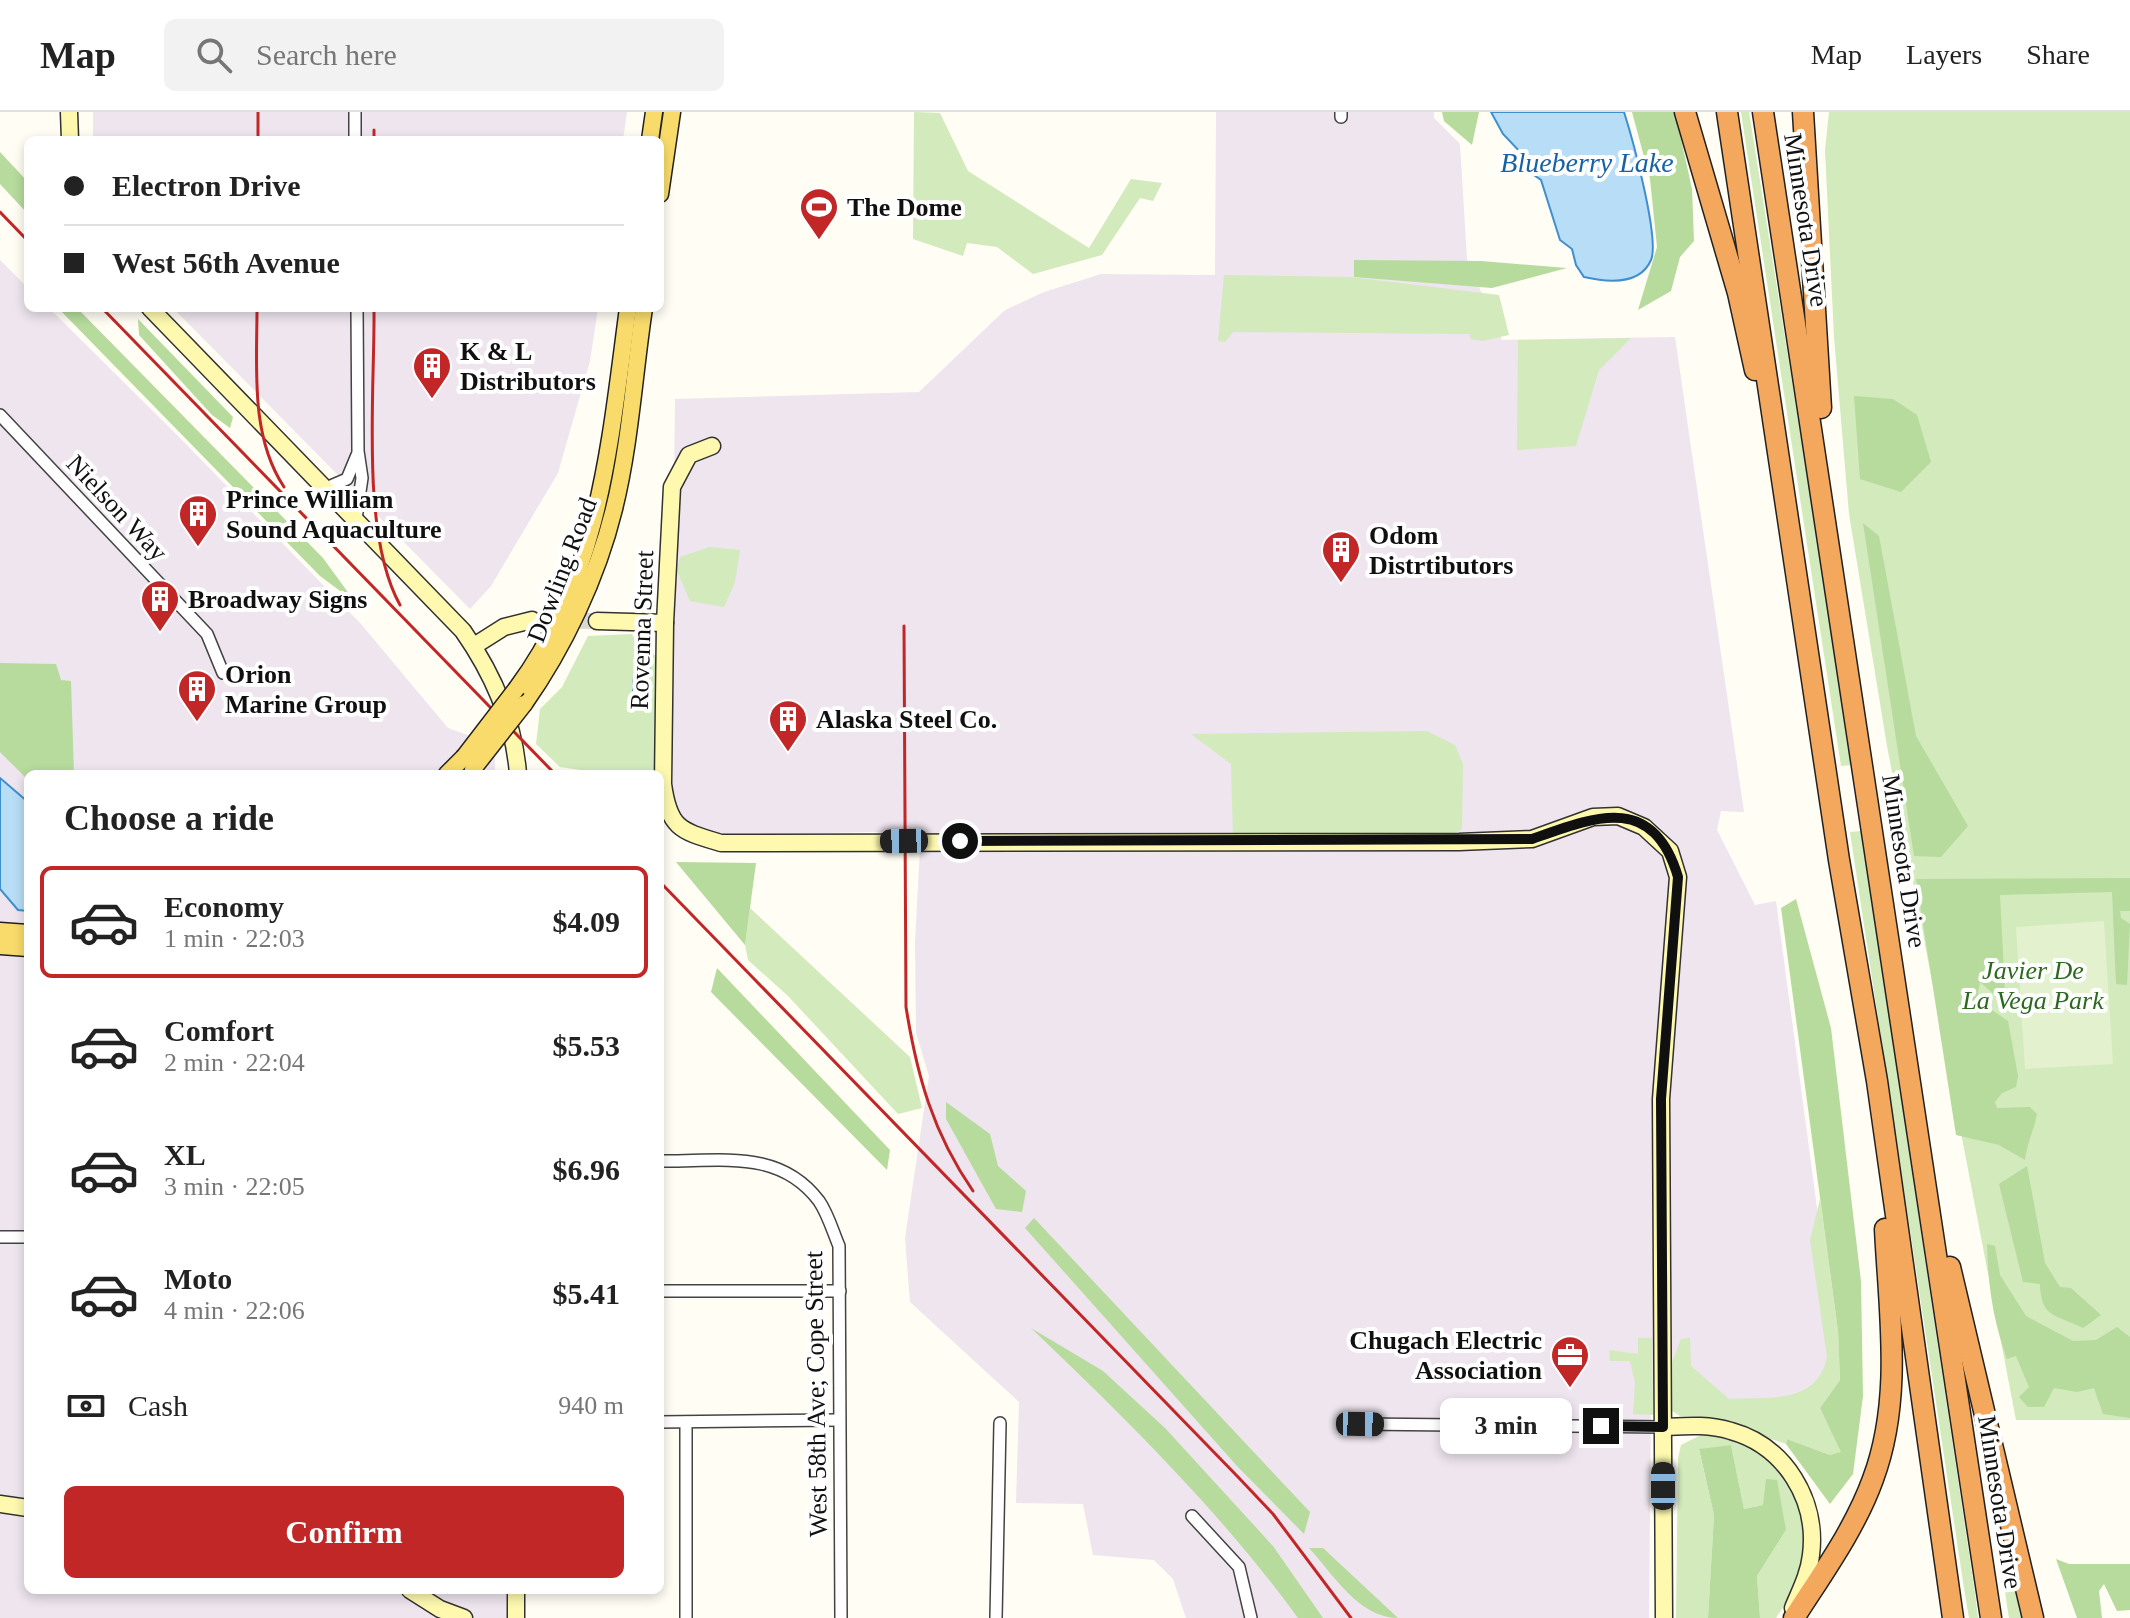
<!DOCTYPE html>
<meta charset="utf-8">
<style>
:root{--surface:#fff;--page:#f2f2f2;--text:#222;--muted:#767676;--line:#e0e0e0;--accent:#c22728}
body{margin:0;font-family:"Times New Roman",serif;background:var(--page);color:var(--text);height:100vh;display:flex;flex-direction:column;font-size:30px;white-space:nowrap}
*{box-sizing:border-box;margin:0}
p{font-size:26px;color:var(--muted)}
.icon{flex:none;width:44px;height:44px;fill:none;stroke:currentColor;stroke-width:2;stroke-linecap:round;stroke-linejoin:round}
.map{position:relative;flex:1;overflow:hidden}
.side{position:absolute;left:24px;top:658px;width:640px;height:824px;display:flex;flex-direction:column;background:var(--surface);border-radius:12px;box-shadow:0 4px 12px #0003}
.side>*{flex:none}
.hud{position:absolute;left:24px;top:24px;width:640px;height:176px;border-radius:12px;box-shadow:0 4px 12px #0003;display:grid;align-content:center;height:176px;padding:0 40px;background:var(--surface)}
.end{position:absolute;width:36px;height:36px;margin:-18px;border:10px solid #101010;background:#fff;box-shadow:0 0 0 4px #fff}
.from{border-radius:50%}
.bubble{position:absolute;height:56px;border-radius:12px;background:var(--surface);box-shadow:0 4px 12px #0003;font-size:26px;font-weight:800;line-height:56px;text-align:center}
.car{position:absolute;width:24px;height:48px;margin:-24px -12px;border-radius:10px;box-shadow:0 0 6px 2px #0007;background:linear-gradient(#222 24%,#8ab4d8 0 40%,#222 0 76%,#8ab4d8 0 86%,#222 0)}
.hud b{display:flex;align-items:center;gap:28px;height:76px;font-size:30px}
.hud b+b{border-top:2px solid var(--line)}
.hud i{width:20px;height:20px;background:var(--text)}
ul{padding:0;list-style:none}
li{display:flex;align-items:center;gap:24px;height:112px;margin:0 16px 12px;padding:0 24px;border:4px solid transparent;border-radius:12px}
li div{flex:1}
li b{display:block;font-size:30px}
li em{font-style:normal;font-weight:800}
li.current{border-color:var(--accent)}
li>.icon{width:72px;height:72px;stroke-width:1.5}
h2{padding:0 40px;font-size:36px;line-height:96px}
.pay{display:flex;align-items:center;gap:20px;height:88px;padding:0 40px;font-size:30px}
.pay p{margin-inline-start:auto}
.primary-button{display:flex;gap:16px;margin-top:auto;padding:16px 40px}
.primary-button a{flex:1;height:92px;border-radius:12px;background:var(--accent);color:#fff;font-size:32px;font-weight:800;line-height:92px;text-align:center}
header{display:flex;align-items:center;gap:48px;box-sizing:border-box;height:112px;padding:0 40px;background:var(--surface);border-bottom:2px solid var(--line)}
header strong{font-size:38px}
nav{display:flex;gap:44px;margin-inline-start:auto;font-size:28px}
.search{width:560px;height:72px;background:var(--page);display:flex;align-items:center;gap:20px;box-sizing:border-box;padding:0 28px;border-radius:12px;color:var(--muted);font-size:30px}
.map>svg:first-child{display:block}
</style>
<header>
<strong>Map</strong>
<div class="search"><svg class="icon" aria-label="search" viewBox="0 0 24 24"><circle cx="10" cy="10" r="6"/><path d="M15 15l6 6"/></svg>Search here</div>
<nav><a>Map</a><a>Layers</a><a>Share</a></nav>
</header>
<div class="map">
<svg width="2130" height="1506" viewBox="0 0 2130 1506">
<rect width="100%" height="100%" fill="#fffdf4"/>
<g fill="#eee5ee">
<polygon points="93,0 627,0 623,28 93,28"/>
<polygon points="1216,0 1434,0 1434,6 1460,32 1467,147 1502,228 1675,225 1744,700 1721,699 1717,718 1755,793 1776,789 1838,1253 1808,1288 1651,1289 1649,1506 1186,1506 1173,1467 1154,1448 1093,1443 1083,1392 1016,1391 1019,1290 910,1190 905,1126 929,964 916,921 915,829 921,719 732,723 694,717 680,708 674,694 671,617 675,287 919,280 1005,198 1044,180 1101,162 1215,163"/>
<polygon points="0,148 28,176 28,196 49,196 181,327 361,512 448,616 495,633 495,662 28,662 28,1478 506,1478 507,1506 0,1506"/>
<polygon points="173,196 598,196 590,249 558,361 491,474 470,497"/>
</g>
<g fill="#d2eabc">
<polygon points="914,0 940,1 968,59 1089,136 1131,67 1162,71 1153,89 1140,86 1102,143 1033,162 997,135 967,131 963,144 913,127"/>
<polygon points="1741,0 1749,0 1853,653 1841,654"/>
<polygon points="1829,0 2130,0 2130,1308 2016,1308 1887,634 1849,402 1834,225 1825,38"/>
<polygon points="1224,163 1350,165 1499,183 1509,223 1482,229 1471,227 1469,222 1233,220 1225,230 1218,229"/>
<polygon points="1631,226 1599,258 1576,334 1517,338 1518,228"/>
<polygon points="710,435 740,438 735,470 724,495 690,489 677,459 680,445"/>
<polygon points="632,522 637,531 633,578 644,578 653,543 659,543 657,662 608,662 560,655 536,632 540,597 562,575 588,524"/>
<polygon points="1427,619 1455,633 1463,652 1462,717 1448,726 1233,724 1231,652 1191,622"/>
<polygon points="1861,719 1975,1481 1978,1506 1969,1506 1964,1476 1850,720"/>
<polygon points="750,796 910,945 922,996 898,1002 788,884 748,848 745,833"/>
<path d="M 1820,1087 L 1838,1219 L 1840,1268 L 1820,1296 L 1842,1341 L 1830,1343 L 1787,1327 L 1786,1332 L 1707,1305 L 1680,1304 L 1672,1299 L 1672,1250 L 1681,1227 L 1690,1226 L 1691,1254 L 1729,1287 C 1768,1285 1817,1293 1827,1245 L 1810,1128 Z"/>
<polygon points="1638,1226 1652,1226 1653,1303 1633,1302 1635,1271 1630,1249 1610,1249 1609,1238 1638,1242"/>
<polygon points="1973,1272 2029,1506 2009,1506"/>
<path d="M 1705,1321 C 1760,1326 1800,1368 1804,1422 C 1805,1431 1809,1444 1806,1452 C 1802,1471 1786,1490 1776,1506 L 1760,1506 L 1757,1464 L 1786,1418 L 1763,1393 L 1744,1397 L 1731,1333 L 1699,1338 L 1714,1403 L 1708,1506 L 1676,1506 L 1678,1346 L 1681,1333 Z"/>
</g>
<g fill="#b6db9c">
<polygon points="1442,0 1479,0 1472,33 1444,9"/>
<polygon points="1632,0 1675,0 1692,77 1694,129 1680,145 1671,179 1638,198 1657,135 1650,67"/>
<polygon points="0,40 28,70 28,102 0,72"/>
<polygon points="1354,148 1481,149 1567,156 1492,176 1354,165"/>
<polygon points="58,196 77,196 323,446 355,490 320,464"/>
<polygon points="138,207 233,305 230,316 212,303 139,223"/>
<polygon points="1854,284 1893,287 1917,303 1931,350 1901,380 1860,367"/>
<polygon points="1863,411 1879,424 1916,624 1968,714 1941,745 1914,744"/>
<polygon points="0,551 56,552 61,568 71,569 74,662 28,662 28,668 0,640"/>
<polygon points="676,750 756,751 745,833"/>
<path d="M 2130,766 L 2130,799 L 2120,799 L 2121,806 L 2130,812 L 2127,873 L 2116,872 L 2112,780 L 2000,783 L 2005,881 L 1998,886 L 1980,870 L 1977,888 L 2008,909 L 2018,964 L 2016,975 L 2002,981 L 1995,990 L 1997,996 L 2030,995 L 2037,1002 C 2034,1018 2027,1031 2025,1048 L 1999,1033 L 1956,1023 L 1916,767 Z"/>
<polygon points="1796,787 1831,916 1861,1169 1863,1284 1853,1362 1830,1392 1786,1332 1787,1327 1830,1343 1841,1340 1820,1296 1840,1268 1838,1219 1781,796"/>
<polygon points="717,856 890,1038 887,1058 711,880"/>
<polygon points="946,990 990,1022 998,1054 1026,1079 1022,1100 996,1097 946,1007"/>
<path d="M 2027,1054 L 2045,1151 L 2060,1175 L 2071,1176 L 2101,1203 L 2083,1216 C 2055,1202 2041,1206 2040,1172 L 2023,1170 L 1999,1072 Z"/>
<polygon points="1034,1106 1310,1400 1304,1422 1237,1354 1025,1116"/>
<path d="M 1987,1132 L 1995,1134 L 2000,1163 L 2026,1204 L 2073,1229 L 2096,1228 L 2117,1215 L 2130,1225 L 2130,1306 L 2103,1302 L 2094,1276 L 2077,1280 L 2054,1276 L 2044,1295 L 2028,1295 L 2019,1285 L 2029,1275 L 2016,1244 L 2007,1247 C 1993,1208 1988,1174 1987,1132 Z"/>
<path d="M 1031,1216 L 1103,1259 L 1165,1316 L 1273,1434 L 1323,1506 L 1298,1506 C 1220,1399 1126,1307 1031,1216 Z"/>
<polygon points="1731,1333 1744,1397 1763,1393 1766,1367 1777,1368 1786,1418 1757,1464 1760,1506 1708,1506 1714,1403 1699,1337"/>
<path d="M 1309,1436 L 1323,1436 L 1398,1506 C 1359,1506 1333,1462 1309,1436 Z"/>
<polygon points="2056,1447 2069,1452 2130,1452 2130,1498 2117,1499 2104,1472 2099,1479 2102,1506 2077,1506"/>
</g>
<polygon fill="#e4f1ce" points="2104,809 2113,952 2025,957 2016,815"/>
<g fill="#b8ddf6" stroke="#3f8fce" stroke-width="2">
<path d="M 1491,0 L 1624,0 C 1632,25 1660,127 1651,148 C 1640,174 1606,170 1584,165 L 1576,153 L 1572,137 L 1560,128 L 1541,68 L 1528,59 L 1524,44 L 1503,22 Z"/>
<polygon points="650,531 653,543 644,578 638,581 633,578 636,538 640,532"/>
<polygon points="0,666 28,690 28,799 18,798 0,777"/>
</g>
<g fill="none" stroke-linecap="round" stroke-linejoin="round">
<polyline stroke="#dbd9d2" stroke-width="16" stroke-dasharray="16 8" stroke-linecap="butt" points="532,508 597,509"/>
<defs>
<g id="street">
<polyline points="355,0 355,28"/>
<polyline points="1341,5 1341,0"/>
<polyline points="0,303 207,522 223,561"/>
<polyline points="326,376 347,367 357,343"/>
<polyline points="356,407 362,366 358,339 357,196"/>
<path d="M 660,1049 C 720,1050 779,1036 819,1089 C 828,1102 833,1120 839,1134 L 841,1506"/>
<polyline points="0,1125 28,1125"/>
<polyline points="660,1179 840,1179"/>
<polyline points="660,1310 839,1308"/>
<polyline points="1360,1312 1663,1315"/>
<polyline points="1192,1404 1239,1455 1251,1506"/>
<polyline points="686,1506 686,1310"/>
<polyline points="996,1506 1000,1311"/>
</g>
<g id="secondary">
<polyline points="69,0 70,28"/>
<path d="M 150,196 L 463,519 C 493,562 514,609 518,662"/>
<path d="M 712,334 L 689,343 L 672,375 L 665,511 L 663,672 C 669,717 681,719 721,731 L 1459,730 L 1532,727 L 1593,705 L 1618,704 L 1644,715 L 1670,739 L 1678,765 L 1661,987 L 1664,1506"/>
<polyline points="597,509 665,511"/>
<polyline points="474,534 504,515 532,508"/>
<path d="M 1663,1315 C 1686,1314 1708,1312 1731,1319 C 1785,1334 1818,1388 1811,1443 C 1809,1462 1800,1479 1793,1496"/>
<polyline points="0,1392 28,1396"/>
<polyline points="410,1478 440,1497 464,1506"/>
<polyline points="516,1506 516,1478"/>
</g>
<g id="primary">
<polyline points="650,28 654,0"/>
<polyline points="660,82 672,0"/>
<path d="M 517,576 C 600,464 610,330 628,196"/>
<path d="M 524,592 C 564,535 597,466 614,397 C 630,333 634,262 644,196"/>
<polyline points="447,662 464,645"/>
<polyline points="0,819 28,821"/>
<polyline points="0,834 28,836"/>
</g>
<g id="highway">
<polyline points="1685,0 1738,181 1755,258"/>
<polyline points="1727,0 1839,748 1877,969 1953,1506"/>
<polyline points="1763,0 1991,1506"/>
<polyline points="1803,0 1821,296"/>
<polyline points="1950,1155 2033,1506"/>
<path d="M 1794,1506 C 1822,1462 1855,1417 1873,1367 C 1903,1287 1889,1200 1885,1117"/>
</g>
</defs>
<use href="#street" stroke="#434343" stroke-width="14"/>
<use href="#secondary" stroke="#323232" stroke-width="19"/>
<use href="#primary" stroke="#212121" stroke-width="19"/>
<use href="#highway" stroke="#212121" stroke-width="23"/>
<use href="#street" stroke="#fff" stroke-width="11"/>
<use href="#secondary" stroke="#fef9af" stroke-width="16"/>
<use href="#primary" stroke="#f8db6b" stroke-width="16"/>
<use href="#highway" stroke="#f4a85d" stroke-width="20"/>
<g stroke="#c22728" stroke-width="3">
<polyline points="374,18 374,28"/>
<polyline points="258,28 258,0"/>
<polyline points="0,100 28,129"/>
<polyline points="102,196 555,662"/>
<path d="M 257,196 C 257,255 250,324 284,375"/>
<path d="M 374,196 C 375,280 360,421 400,493"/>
<path d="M 904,514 L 906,895 C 917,964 933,1021 973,1079"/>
<polyline points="660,770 1239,1366 1273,1402 1351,1506"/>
</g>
<defs>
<g id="primary-bridge">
<polyline points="464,645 517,576"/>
<polyline points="473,657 524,592"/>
</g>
</defs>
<use href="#primary-bridge" stroke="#212121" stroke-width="19" stroke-linecap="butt"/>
<use href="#primary-bridge" stroke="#f8db6b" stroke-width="16"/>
</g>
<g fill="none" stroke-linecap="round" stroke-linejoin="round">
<path stroke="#101010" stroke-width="10" d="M 960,729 L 1532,727 C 1594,705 1653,680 1678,765 L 1661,987 L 1663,1315 L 1601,1314"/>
</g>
<defs>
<symbol id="stadium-pin" viewBox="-11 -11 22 30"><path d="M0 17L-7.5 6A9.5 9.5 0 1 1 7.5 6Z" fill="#c22728" stroke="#fff"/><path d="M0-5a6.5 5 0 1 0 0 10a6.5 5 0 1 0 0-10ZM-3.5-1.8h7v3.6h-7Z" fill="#fff"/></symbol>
<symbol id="building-pin" viewBox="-11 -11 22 30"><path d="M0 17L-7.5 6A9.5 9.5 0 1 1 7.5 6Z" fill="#c22728" stroke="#fff"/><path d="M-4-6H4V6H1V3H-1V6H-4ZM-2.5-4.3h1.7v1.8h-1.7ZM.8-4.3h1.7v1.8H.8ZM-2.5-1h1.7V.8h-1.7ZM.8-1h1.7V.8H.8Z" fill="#fff"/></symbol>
<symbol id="office-pin" viewBox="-11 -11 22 30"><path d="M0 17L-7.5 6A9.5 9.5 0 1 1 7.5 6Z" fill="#c22728" stroke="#fff"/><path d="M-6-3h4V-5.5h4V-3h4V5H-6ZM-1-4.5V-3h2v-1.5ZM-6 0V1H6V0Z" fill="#fff"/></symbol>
</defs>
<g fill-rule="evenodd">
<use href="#stadium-pin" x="797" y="73" width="44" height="60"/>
<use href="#building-pin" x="410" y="232" width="44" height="60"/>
<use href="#building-pin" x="176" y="380" width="44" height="60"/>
<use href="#building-pin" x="1319" y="416" width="44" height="60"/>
<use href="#building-pin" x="138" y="465" width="44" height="60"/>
<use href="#building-pin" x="175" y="555" width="44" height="60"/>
<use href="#building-pin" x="766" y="585" width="44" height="60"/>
<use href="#office-pin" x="1548" y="1221" width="44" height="60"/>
</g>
<g text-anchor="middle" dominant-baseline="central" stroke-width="8" stroke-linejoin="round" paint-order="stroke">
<g font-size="26" font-weight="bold" fill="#101010" stroke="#fff" text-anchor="start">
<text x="847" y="95">The Dome</text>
<text x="460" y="239">K &amp; L<tspan x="460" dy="30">Distributors</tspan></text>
<text x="226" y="387">Prince William<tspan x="226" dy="30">Sound Aquaculture</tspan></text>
<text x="1369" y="423">Odom<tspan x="1369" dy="30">Distrtibutors</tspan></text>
<text x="188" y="487">Broadway Signs</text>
<text x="225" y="562">Orion<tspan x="225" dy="30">Marine Group</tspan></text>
<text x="816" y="607">Alaska Steel Co.</text>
<text x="1542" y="1228" text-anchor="end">Chugach Electric<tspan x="1542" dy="30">Association</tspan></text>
</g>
<g font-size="26" fill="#101010" stroke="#fff">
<text transform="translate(1806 108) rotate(81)">Minnesota Drive</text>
<text transform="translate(117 396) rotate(47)">Nielson Way</text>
<text transform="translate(562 458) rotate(-69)">Dowling Road</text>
<text transform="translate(642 518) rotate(-88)">Rovenna Street</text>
<text transform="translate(1904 749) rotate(81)">Minnesota Drive</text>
<text transform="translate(816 1282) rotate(-91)">West 58th Ave; Cope Street</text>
<text transform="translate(2000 1390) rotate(81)">Minnesota Drive</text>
</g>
<g font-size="26" font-style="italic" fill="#2c691f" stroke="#fff">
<text x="2033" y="858">Javier De<tspan x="2033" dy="30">La Vega Park</tspan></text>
</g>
<g font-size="28" font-style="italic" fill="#1861a4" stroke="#fff">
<text x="1587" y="50">Blueberry Lake</text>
</g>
</g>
</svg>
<i class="end from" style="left:960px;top:729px"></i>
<i class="end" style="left:1601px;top:1314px"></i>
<div class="bubble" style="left:1440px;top:1286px;width:132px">3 min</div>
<i class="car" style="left:904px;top:729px;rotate:269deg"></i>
<i class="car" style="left:1360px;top:1312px;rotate:91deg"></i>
<i class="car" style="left:1663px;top:1374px;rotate:0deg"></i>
<div class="hud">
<b><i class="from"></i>Electron Drive</b>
<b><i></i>West 56th Avenue</b>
</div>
<section class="side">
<h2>Choose a ride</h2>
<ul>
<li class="current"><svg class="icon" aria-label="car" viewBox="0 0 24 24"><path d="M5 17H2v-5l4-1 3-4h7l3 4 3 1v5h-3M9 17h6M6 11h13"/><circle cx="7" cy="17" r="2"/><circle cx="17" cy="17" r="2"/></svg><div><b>Economy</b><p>1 min · 22:03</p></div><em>$4.09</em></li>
<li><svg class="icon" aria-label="car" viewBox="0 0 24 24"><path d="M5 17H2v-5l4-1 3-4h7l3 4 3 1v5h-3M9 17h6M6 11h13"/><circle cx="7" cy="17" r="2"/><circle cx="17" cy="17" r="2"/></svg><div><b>Comfort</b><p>2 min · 22:04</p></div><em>$5.53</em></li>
<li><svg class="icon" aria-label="car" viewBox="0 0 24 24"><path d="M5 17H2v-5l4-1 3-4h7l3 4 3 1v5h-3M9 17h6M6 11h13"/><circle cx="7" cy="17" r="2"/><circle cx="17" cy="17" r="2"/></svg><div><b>XL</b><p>3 min · 22:05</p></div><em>$6.96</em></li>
<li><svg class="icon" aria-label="car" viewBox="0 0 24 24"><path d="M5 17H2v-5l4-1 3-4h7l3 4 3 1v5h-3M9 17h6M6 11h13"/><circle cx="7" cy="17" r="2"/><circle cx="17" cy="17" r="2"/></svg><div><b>Moto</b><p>4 min · 22:06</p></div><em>$5.41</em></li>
</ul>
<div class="pay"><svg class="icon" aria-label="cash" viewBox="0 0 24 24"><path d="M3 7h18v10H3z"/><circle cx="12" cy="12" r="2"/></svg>Cash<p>940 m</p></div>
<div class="primary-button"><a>Confirm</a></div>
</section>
</div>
